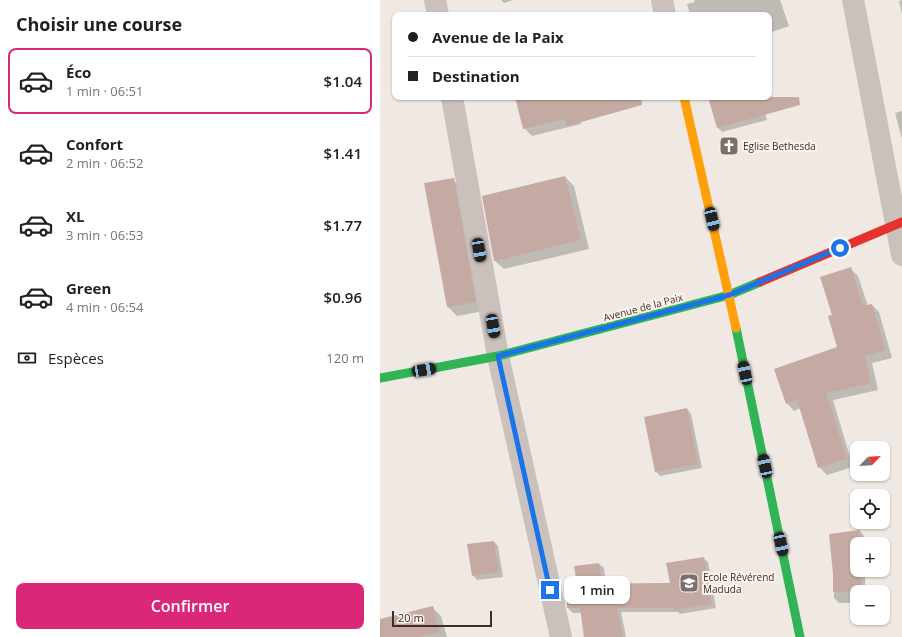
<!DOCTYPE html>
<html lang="fr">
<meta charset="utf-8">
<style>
:root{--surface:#fff;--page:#f2f2f2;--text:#202124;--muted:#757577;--line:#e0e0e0;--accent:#db2777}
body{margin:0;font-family:"Open Sans",sans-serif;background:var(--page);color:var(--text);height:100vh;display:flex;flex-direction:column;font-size:15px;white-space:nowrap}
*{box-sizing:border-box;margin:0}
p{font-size:13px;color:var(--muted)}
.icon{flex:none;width:22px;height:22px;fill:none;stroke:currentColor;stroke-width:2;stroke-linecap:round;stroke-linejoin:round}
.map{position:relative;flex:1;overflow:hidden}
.drawer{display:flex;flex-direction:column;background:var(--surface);width:380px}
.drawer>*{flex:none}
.hud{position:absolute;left:12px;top:12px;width:380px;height:88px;border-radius:8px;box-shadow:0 1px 3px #0004;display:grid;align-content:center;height:88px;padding:0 16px;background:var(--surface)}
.needle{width:26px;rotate:65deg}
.buttons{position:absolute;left:470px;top:441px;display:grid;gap:8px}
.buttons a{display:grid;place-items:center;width:40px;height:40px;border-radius:8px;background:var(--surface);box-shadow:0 1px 3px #0004;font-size:20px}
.scale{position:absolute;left:12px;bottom:10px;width:100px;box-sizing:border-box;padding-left:4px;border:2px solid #3b2d29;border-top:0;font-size:11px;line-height:14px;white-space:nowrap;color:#3b2d29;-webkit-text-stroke:3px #fcf3ec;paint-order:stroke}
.end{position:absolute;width:18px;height:18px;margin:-9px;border:5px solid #1a73e8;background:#fff;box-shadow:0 0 0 2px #fff}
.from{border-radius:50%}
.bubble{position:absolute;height:28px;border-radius:8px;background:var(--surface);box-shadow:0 1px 3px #0004;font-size:13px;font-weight:600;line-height:28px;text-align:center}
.car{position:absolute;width:12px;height:24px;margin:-12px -6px;border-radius:5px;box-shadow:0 0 3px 1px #0007;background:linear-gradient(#222 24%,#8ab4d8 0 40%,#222 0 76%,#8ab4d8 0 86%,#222 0)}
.hud b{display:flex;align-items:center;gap:14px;height:38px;font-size:15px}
.hud b+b{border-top:1px solid var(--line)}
.hud i{width:10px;height:10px;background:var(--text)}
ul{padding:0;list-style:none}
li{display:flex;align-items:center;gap:12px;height:66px;margin:0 8px 6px;padding:0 8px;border:2px solid transparent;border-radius:8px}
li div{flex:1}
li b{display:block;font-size:15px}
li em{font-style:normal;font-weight:600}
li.current{border-color:var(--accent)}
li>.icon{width:36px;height:36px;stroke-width:1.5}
h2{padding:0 16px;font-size:18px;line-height:48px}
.pay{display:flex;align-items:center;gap:10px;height:44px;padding:0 16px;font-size:15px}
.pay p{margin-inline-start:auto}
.action{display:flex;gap:8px;margin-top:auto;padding:8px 16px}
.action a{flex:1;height:46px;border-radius:8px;background:var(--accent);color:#fff;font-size:16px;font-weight:600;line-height:46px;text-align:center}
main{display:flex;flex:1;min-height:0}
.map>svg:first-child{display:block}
</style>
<main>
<section class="drawer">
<h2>Choisir une course</h2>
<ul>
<li class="current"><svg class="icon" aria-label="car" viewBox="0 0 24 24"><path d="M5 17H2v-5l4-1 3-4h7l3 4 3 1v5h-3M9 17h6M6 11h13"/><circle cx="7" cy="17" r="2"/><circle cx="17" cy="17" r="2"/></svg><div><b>Éco</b><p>1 min · 06:51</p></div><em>$1.04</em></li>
<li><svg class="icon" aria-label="car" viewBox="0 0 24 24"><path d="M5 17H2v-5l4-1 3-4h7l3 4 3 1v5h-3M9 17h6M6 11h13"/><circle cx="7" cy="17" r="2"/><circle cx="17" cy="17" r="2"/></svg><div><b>Confort</b><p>2 min · 06:52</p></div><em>$1.41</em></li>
<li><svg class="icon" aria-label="car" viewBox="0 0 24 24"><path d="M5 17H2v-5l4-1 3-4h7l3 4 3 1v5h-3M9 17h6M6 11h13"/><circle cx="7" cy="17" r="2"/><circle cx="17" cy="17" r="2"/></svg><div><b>XL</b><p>3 min · 06:53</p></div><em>$1.77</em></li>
<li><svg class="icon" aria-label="car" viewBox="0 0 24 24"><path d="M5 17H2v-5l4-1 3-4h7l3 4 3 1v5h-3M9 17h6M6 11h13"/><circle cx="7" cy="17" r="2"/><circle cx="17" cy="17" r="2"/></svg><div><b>Green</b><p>4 min · 06:54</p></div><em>$0.96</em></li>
</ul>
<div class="pay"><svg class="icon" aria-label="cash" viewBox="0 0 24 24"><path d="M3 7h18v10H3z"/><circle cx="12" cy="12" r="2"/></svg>Espèces<p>120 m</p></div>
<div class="action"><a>Confirmer</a></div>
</section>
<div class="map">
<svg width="522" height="637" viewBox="0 0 522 637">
<rect width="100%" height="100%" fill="#f0e9e3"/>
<g fill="#0003">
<polygon points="121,0 133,0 124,3"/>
<polygon points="314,0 400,0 409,26 389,33 389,15 310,15 307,4 315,2"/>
<polygon points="522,0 522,14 519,1"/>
<polygon points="136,97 193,97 201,124 152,136 144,128"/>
<polygon points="329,97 381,97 387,120 342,132 338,128"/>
<polygon points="522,111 522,139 515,113"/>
<polygon points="185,177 194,186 209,249 124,269 115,261"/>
<polygon points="73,180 82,188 104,311 77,316 68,307"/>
<polygon points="470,268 478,276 488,306 492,305 499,312 512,358 492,363 498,390 453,400 473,467 447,475 439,467 421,408 414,411 407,403 458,348 453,315"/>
<polygon points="307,409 311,414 322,468 280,476 276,472"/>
<polygon points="480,531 484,536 484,544 477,544 477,570 485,570 485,592 477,592 477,603 459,603 454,598 454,574"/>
<polygon points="114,542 118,546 123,577 97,580 93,575"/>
<polygon points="323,558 328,562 336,608 300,614 298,612 241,612 246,637 205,637 202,613 193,613 188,608 198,585 219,564 224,568 226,584 291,583"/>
<polygon points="52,607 61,616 67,637 0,637 0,620"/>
</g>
<g fill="#c5aaa3">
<polygon points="135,97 261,97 262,105 187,126 185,119 143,129"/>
<polygon points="328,97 419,97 420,105 337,128"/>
<polygon points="185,176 201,240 114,261 102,196"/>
<polygon points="74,178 96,302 67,307 44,183"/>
<polygon points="471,267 483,306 492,304 505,350 485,356 491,383 446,393 467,459 438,468 417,400 406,404 394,369 457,347 448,316 452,315 440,277"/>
<polygon points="307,408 318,464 275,472 264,417"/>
<polygon points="480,530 480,544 477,544 477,570 481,570 481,592 453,592 453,574 449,534"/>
<polygon points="114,541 119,572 92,576 87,544"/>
<polygon points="324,557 332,604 295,610 294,608 237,608 243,637 204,637 200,608 187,608 186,584 197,584 194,566 219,563 222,584 290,583 286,563"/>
<polygon points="53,606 59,632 39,637 0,637 0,619"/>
</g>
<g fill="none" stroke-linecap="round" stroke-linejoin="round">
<g stroke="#cac1bc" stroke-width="22">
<polyline points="55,0 58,15"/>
<polyline points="282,0 285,15"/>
<polyline points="473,0 522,255"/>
<polyline points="72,97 118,356 181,637"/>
</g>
<g stroke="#30b455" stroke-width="9">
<polyline points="356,328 420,637"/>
<polyline points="0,378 118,356 349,295 380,282"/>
</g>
<polyline stroke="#ff9f0a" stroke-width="9" points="304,97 356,328"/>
<polyline stroke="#e5322d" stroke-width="9" points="380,282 522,222"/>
</g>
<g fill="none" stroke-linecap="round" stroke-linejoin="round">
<polyline stroke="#1a73e8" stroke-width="5" points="170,590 118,356 349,295 460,248"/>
</g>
<defs>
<symbol id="church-square" viewBox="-11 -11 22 22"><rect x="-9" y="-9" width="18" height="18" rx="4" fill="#7a6f6a" stroke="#fcf3ec"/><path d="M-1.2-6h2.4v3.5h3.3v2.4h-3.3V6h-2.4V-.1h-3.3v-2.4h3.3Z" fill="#fff"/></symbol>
<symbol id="school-square" viewBox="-11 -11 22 22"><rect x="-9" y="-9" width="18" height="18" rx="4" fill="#7a6f6a" stroke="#fcf3ec"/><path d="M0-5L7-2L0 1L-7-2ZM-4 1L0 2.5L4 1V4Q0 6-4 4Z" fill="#fff"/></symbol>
</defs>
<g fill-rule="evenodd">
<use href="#church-square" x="338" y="135" width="22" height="22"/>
<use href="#school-square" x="298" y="572" width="22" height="22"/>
</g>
<g text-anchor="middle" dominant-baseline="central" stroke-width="4" stroke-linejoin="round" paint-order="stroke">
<g font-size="10" fill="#3b2d29" stroke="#fcf3ec" text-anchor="start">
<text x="363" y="146">Eglise Bethesda</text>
<text x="323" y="577">Ecole Révérend<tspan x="323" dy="12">Maduda</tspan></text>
</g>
<g font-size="10" fill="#3b2d29" stroke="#fcf3ec">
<text transform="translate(263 307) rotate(-15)">Avenue de la Paix</text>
</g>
</g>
</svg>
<div class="buttons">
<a><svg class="needle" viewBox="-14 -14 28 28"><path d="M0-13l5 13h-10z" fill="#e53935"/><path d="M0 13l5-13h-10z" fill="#757577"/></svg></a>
<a><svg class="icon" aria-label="locate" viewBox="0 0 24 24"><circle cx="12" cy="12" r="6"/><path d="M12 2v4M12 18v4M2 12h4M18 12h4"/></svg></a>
<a>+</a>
<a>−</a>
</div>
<div class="scale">20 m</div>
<i class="end from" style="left:460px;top:248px"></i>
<i class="end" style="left:170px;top:590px"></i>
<div class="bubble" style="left:184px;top:576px;width:66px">1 min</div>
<i class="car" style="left:332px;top:219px;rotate:167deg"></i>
<i class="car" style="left:99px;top:250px;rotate:170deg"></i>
<i class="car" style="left:113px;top:326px;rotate:170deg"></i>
<i class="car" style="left:44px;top:370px;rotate:80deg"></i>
<i class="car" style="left:365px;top:373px;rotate:348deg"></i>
<i class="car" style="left:385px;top:466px;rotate:348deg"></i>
<i class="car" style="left:401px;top:544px;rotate:168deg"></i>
<div class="hud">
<b><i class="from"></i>Avenue de la Paix</b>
<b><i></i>Destination</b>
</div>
</div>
</main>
